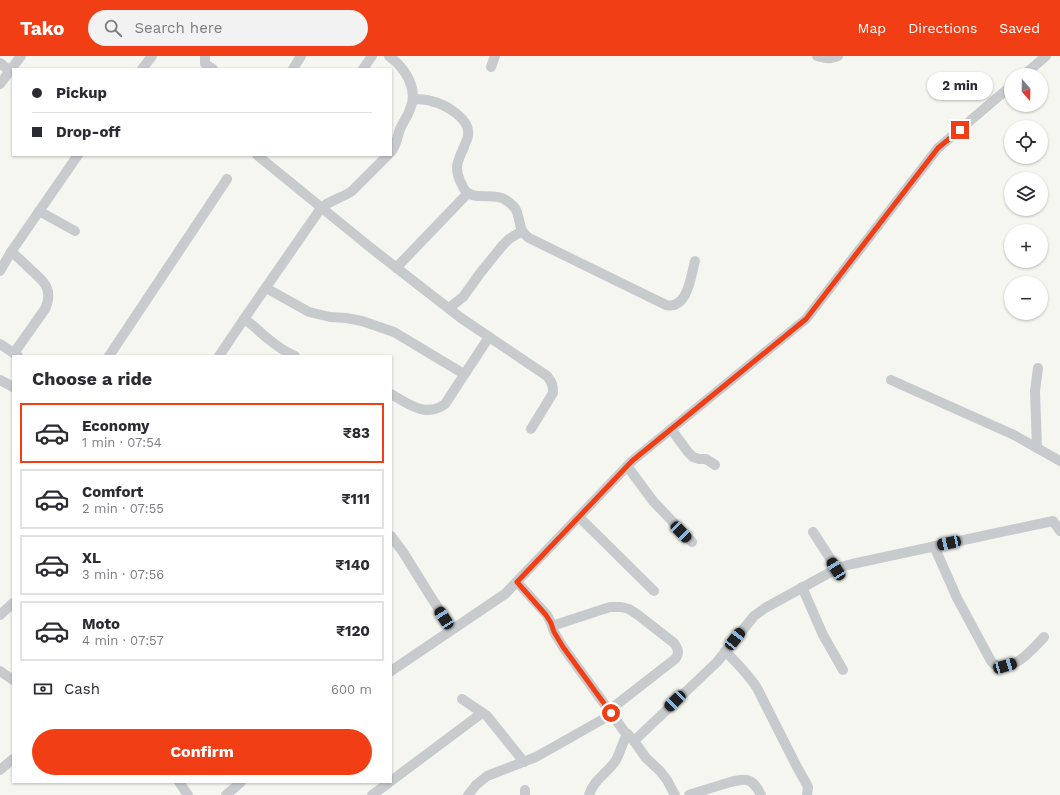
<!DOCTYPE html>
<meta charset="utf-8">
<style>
:root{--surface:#fff;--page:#f2f2f3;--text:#2b2b33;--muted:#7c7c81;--line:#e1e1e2;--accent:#f23e15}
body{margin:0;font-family:"Work Sans",sans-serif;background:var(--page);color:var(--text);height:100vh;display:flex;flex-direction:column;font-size:15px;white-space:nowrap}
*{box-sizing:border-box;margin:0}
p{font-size:13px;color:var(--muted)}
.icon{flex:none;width:22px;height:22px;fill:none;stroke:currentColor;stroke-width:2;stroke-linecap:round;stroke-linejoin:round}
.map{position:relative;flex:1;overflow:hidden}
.details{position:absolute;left:12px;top:299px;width:380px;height:428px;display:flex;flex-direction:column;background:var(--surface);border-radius:0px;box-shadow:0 1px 3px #0004}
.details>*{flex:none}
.hud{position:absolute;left:12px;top:12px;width:380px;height:88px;border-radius:0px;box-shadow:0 1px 3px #0004;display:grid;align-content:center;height:88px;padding:0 20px;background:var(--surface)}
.needle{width:26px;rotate:160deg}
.controls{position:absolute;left:1004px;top:12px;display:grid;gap:8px}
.controls a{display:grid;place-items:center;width:44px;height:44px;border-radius:50%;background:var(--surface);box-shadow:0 1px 3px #0004;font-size:20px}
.end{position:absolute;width:18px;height:18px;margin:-9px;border:5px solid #f23e15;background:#fff;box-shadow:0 0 0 2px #fff}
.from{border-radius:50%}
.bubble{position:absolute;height:28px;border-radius:14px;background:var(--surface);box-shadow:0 1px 3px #0004;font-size:13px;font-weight:700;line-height:28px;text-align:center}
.car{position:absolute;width:12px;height:24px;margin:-12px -6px;border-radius:5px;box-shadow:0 0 3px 1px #0007;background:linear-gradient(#222 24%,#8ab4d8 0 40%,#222 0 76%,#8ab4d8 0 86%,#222 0)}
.hud b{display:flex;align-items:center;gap:14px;height:38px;font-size:15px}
.hud b+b{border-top:1px solid var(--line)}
.hud i{width:10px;height:10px;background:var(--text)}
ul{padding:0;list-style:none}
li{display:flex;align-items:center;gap:12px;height:60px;margin:0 8px 6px;padding:0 12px;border:2px solid var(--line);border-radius:0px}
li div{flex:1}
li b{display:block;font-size:15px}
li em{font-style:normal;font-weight:700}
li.selected{border-color:var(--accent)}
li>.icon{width:36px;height:36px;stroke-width:1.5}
h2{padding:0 20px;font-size:18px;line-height:48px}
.pay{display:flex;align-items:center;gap:10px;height:44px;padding:0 20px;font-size:15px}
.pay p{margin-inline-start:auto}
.primary-button{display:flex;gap:8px;margin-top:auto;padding:8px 20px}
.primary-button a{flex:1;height:46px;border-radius:24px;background:var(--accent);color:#fff;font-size:16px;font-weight:700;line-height:46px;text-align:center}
header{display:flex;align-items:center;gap:24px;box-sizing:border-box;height:56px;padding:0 20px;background:var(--accent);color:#fff}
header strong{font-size:19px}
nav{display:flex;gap:22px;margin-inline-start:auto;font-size:14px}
.search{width:280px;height:36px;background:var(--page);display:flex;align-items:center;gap:10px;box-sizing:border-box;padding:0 14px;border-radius:22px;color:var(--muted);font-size:15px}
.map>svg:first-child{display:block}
</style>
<header>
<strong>Tako</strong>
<div class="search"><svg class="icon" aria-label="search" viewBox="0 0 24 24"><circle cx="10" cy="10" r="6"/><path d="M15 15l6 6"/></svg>Search here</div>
<nav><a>Map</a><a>Directions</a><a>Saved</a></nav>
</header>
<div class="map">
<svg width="1060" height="739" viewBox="0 0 1060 739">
<rect width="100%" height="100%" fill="#f6f6f1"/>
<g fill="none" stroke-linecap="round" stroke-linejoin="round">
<g stroke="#c8cbce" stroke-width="10">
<polyline points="205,0 205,8 213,13"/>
<path d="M 389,0 C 405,12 419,33 410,53 C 408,60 403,66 400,73 C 397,81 397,89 391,96"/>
<path d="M 817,0 C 825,2 831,4 838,0"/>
<polyline points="0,7 10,15"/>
<polyline points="491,11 495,0"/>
<polyline points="142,13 152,0"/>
<polyline points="293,13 301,0"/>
<polyline points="363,13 372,0"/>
<polyline points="1024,19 1046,0"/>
<polyline points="0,28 21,0"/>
<path d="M 413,43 C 419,43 425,43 431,45 C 445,48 471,63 468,79 C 468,83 465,87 464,91 C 458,105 454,110 460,125 C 462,128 463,131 464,133 C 472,146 493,136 504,143 C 509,146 515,150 517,156 C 521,167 518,174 529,182 L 666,249 C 688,254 691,219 695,205"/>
<path d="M 257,99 L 371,192 L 461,262 L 547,320 C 552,326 553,329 553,337 L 531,373"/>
<polyline points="39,155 75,175"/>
<path d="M 11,196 C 18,201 24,207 30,213 C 44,225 54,234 45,253 L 14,297"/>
<polyline points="396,212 468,137"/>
<polyline points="0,215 11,196 78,99"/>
<polyline points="266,232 309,256 330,261 346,262 362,265 394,276 464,318"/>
<polyline points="449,252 463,241 481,216 503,189 509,183 522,175"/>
<path d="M 244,263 C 254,269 261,278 271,285 C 278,291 286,296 295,300"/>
<polyline points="0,288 18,300"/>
<polyline points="109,300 227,123"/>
<path d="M 219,300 L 244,263 L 321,152 C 330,144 342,142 352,135 L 388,99"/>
<polyline points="0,324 13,331"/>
<polyline points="891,324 1014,379 1060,405"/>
<path d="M 391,338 C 408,348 426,362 445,348 L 489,281"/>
<polyline points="671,373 688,396 693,401 699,403 706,403 715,409"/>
<polyline points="1037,392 1035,335 1038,312"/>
<polyline points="627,410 653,445 692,486"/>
<polyline points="579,461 654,535"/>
<polyline points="813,476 837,513"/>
<polyline points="391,480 403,496 429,538 452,573"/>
<path d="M 934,490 L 957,542 L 991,605 L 995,609 C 1016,614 1031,595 1044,581"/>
<polyline points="517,526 547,559 551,567 554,576 563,591 624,675 634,685 646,702 660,715 667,724 675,739"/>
<polyline points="802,531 823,579 843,614"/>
<polyline points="0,559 13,547"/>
<path d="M 725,595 C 737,607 748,618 757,632 L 797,711 L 806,727 L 808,731 L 807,739"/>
<polyline points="0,615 13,624"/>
<polyline points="391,615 505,538 632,405 806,263 938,92 1011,30"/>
<polyline points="462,643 487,660 524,706"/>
<polyline points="634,685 717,606 754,560 765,552 829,517 840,511 852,508 1053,465 1060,475"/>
<polyline points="0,714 13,703"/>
<polyline points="391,725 482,657"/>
<polyline points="179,726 188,739"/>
<polyline points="226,739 241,726"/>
<polyline points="372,739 390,726"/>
<path d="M 468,739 L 476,729 L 487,720 L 536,701 L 605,662 L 611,657 L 616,649 L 675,603 C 680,597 678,593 674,587 L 638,559 L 629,553 L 621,551 L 610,551 L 552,570"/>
<polyline points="525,739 525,734"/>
<path d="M 589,739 C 594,723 608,717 616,704 C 621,695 622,686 628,678"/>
<path d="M 689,739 C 700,736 737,722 746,724 C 754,725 758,733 761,739"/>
</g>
</g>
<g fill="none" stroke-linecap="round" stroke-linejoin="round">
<polyline stroke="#f23e15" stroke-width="5" points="611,657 563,591 554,576 551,567 546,559 517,526 632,405 806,263 938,92 960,74"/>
</g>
</svg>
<div class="controls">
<a><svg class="needle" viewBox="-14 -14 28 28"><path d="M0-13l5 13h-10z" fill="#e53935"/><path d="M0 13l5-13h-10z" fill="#7c7c81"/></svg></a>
<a><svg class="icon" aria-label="locate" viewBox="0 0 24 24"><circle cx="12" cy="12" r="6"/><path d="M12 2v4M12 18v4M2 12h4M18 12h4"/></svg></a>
<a><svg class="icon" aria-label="layers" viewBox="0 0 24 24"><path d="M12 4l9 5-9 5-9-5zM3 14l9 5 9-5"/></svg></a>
<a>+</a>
<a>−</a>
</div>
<i class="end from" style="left:611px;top:657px"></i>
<i class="end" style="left:960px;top:74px"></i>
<div class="bubble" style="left:927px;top:16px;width:66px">2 min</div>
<i class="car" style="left:681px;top:476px;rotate:136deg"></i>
<i class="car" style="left:949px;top:487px;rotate:258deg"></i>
<i class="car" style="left:836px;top:513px;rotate:328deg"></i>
<i class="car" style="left:444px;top:562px;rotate:327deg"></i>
<i class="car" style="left:735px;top:583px;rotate:38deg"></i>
<i class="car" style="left:1005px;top:610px;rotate:74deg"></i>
<i class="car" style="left:675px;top:645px;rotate:226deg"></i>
<div class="hud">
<b><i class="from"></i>Pickup</b>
<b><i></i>Drop-off</b>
</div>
<section class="details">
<h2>Choose a ride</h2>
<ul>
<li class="selected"><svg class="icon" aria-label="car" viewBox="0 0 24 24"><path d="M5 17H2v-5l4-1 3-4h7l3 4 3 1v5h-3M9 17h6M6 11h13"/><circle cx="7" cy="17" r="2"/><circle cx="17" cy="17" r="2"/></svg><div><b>Economy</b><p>1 min · 07:54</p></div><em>₹83</em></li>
<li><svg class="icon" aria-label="car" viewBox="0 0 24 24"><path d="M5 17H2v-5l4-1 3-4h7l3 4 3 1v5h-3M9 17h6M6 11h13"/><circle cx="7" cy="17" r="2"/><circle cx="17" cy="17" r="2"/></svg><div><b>Comfort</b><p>2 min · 07:55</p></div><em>₹111</em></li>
<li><svg class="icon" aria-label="car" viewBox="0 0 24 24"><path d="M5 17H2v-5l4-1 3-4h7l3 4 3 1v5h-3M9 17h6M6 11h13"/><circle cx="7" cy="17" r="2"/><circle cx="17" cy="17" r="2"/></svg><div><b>XL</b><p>3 min · 07:56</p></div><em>₹140</em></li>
<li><svg class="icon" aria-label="car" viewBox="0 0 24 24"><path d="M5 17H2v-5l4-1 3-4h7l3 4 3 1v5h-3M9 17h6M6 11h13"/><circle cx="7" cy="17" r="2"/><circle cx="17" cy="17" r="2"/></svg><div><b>Moto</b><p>4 min · 07:57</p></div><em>₹120</em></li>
</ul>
<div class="pay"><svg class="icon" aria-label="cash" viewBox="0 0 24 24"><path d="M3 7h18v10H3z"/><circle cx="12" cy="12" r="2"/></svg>Cash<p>600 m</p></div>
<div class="primary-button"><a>Confirm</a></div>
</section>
</div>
